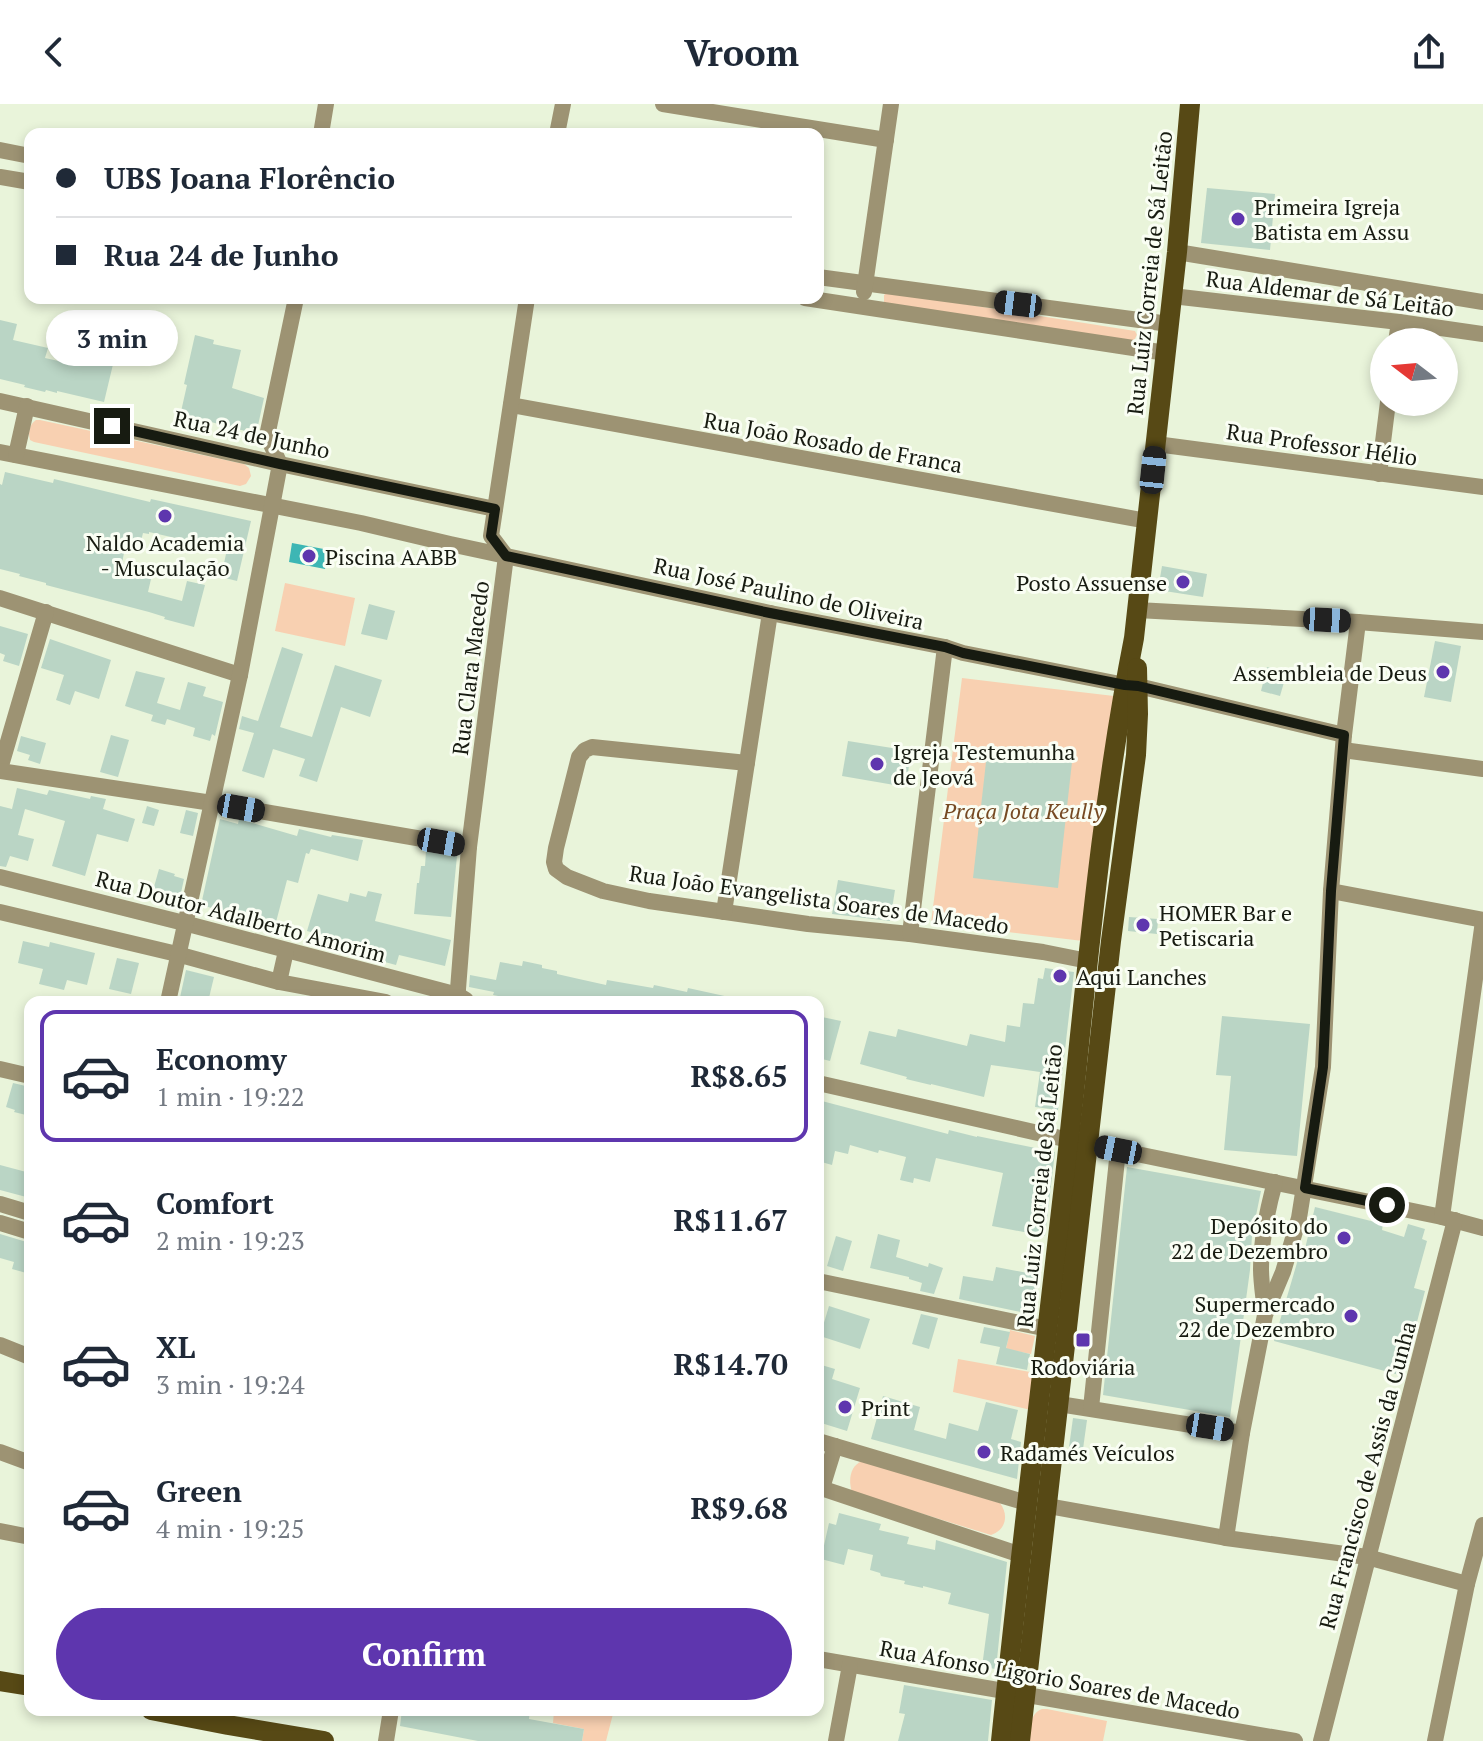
<!DOCTYPE html>
<meta charset="utf-8">
<style>
:root{--surface:#fff;--page:#f6f6f7;--text:#1f2937;--muted:#747a83;--line:#e0e1e3;--accent:#5e36ae}
body{margin:0;font-family:"PT Serif",serif;background:var(--page);color:var(--text);height:100vh;display:flex;flex-direction:column;font-size:30px;white-space:nowrap}
*{box-sizing:border-box;margin:0}
p{font-size:26px;color:var(--muted)}
.icon{flex:none;width:44px;height:44px;fill:none;stroke:currentColor;stroke-width:2;stroke-linecap:round;stroke-linejoin:round}
.map{position:relative;flex:1;overflow:hidden}
.sheet{position:absolute;left:24px;top:892px;width:800px;height:720px;display:flex;flex-direction:column;background:var(--surface);border-radius:16px;box-shadow:0 4px 12px #0003}
.sheet>*{flex:none}
.banner{position:absolute;left:24px;top:24px;width:800px;height:176px;border-radius:16px;box-shadow:0 4px 12px #0003;display:grid;align-content:center;height:176px;padding:0 32px;background:var(--surface)}
.needle{width:52px;rotate:286deg}
.fabs{position:absolute;left:1370px;top:224px;display:grid;gap:16px}
.fabs a{display:grid;place-items:center;width:88px;height:88px;border-radius:50%;background:var(--surface);box-shadow:0 4px 12px #0003;font-size:40px}
.end{position:absolute;width:36px;height:36px;margin:-18px;border:10px solid #171b11;background:#fff;box-shadow:0 0 0 4px #fff}
.from{border-radius:50%}
.bubble{position:absolute;height:56px;border-radius:28px;background:var(--surface);box-shadow:0 4px 12px #0003;font-size:26px;font-weight:600;line-height:56px;text-align:center}
.car{position:absolute;width:24px;height:48px;margin:-24px -12px;border-radius:10px;box-shadow:0 0 6px 2px #0007;background:linear-gradient(#222 24%,#8ab4d8 0 40%,#222 0 76%,#8ab4d8 0 86%,#222 0)}
.banner b{display:flex;align-items:center;gap:28px;height:76px;font-size:30px}
.banner b+b{border-top:2px solid var(--line)}
.banner i{width:20px;height:20px;background:var(--text)}
ul{padding:14px 0 0;list-style:none}
li{display:flex;align-items:center;gap:24px;height:132px;margin:0 16px 12px;padding:0 16px;border:4px solid transparent;border-radius:16px}
li div{flex:1}
li b{display:block;font-size:30px}
li em{font-style:normal;font-weight:600}
li.on{border-color:var(--accent)}
li>.icon{width:72px;height:72px;stroke-width:1.5}
.primary-button{display:flex;gap:16px;margin-top:auto;padding:16px 32px}
.primary-button a{flex:1;height:92px;border-radius:48px;background:var(--accent);color:#fff;font-size:32px;font-weight:600;line-height:92px;text-align:center}
header{display:flex;justify-content:space-between;align-items:center;height:104px;padding:0 32px;background:var(--surface);font-size:36px;font-weight:600}
.map>svg:first-child{display:block}
</style>
<header><svg class="icon" aria-label="back" viewBox="0 0 24 24"><path d="M15 5l-7 7 7 7"/></svg>Vroom<svg class="icon" aria-label="share" viewBox="0 0 24 24"><path d="M12 15V3M7 8l5-5 5 5M5 13v7h14v-7"/></svg></header>
<div class="map">
<svg width="1483" height="1637" viewBox="0 0 1483 1637">
<rect width="100%" height="100%" fill="#e9f4da"/>
<g fill="#f8d0b1">
<polygon points="888,188 1135,227 1137,231 1133,238 884,200 884,191"/>
<path d="M 36,316 L 40,316 L 244,360 L 249,364 L 251,372 L 246,380 L 240,382 L 34,338 L 30,336 C 28,328 29,321 36,316 Z"/>
<polygon points="285,479 355,494 345,542 275,527"/>
<polygon points="962,574 1114,592 1083,837 931,819"/>
<polygon points="1010,1226 1035,1232 1031,1250 1006,1245"/>
<polygon points="958,1255 1036,1269 1031,1306 953,1288"/>
<path d="M 862,1357 L 1000,1399 C 1009,1411 1006,1426 991,1431 L 852,1388 C 848,1376 850,1362 862,1357 Z"/>
<path d="M 1042,1605 L 1047,1605 L 1107,1617 L 1103,1637 L 1029,1637 C 1030,1625 1029,1610 1042,1605 Z"/>
<polygon points="564,1606 614,1606 606,1637 582,1637 584,1625 553,1619 554,1607 563,1608"/>
</g>
<polygon fill="#3db6b4" points="292,439 329,446 325,465 289,458"/>
<g fill="#bad5c5">
<polygon points="1207,84 1275,90 1270,146 1201,139"/>
<polygon points="0,216 17,220 13,236 48,244 45,254 72,260 75,244 115,252 104,298 57,287 57,289 46,286 45,288 24,283 25,281 0,275"/>
<polygon points="195,231 214,236 213,240 241,246 232,284 264,294 257,326 246,324 245,327 211,318 210,320 180,312 187,281 184,280"/>
<polygon points="5,368 53,379 54,375 150,398 151,395 251,417 237,477 221,473 226,450 192,441 193,438 149,428 149,430 143,429 141,437 127,434 122,459 139,464 138,471 151,475 148,488 182,497 187,477 205,481 194,523 164,515 165,513 149,508 46,481 46,479 19,472 20,470 0,465 0,380 2,381"/>
<polygon points="1162,462 1207,470 1203,493 1158,486"/>
<polygon points="369,500 395,507 387,536 361,530"/>
<polygon points="0,522 28,530 19,562 3,557 5,551 0,549"/>
<polygon points="50,535 111,556 99,595 75,587 70,601 56,596 64,571 41,564"/>
<polygon points="1435,537 1461,542 1451,598 1424,593"/>
<polygon points="282,543 303,550 280,623 312,633 335,561 382,576 370,613 341,603 317,678 299,672 305,655 273,645 264,674 242,667 254,629 239,625 242,612 258,617"/>
<polygon points="1267,563 1287,568 1280,592 1261,587"/>
<polygon points="136,567 165,574 157,599 180,606 188,578 206,583 203,592 223,598 215,632 212,630 210,637 193,632 195,624 167,615 165,621 151,617 153,611 125,602"/>
<polygon points="111,631 129,636 118,673 100,668"/>
<polygon points="21,632 46,639 40,660 28,656 30,651 17,647"/>
<polygon points="848,637 911,647 906,683 842,672"/>
<polygon points="987,649 1072,658 1058,784 973,774"/>
<polygon points="17,684 47,691 49,686 90,695 91,692 106,695 103,705 135,715 128,738 97,730 85,772 52,762 65,717 25,705 18,731 34,735 28,757 10,752 6,763 0,762 0,702 12,705"/>
<polygon points="147,702 159,706 154,722 142,719"/>
<polygon points="186,706 198,709 193,732 180,729"/>
<polygon points="220,715 238,720 239,715 297,732 299,725 331,733 332,731 363,736 358,757 311,745 309,750 306,749 298,779 287,776 275,822 201,801"/>
<polygon points="426,747 457,752 451,813 414,810 417,779 419,779 421,762 425,762"/>
<polygon points="159,765 175,770 174,772 184,775 179,798 152,790"/>
<polygon points="838,776 895,786 890,817 832,810"/>
<polygon points="368,787 382,790 375,817 451,836 445,862 399,851 396,861 381,857 383,848 307,827 318,790 348,798 350,789 366,793"/>
<polygon points="1129,813 1158,815 1157,830 1128,827"/>
<polygon points="23,837 49,843 50,838 95,849 87,881 67,876 64,886 39,880 43,865 18,859"/>
<polygon points="117,854 139,859 131,890 109,885"/>
<polygon points="523,857 542,861 542,864 557,867 557,870 579,875 606,881 607,876 653,884 654,881 687,888 688,884 729,893 728,898 530,898 493,891 494,888 469,883 470,871 496,876 500,858 522,862"/>
<polygon points="1045,864 1074,868 1058,1006 1035,1003 1040,968 991,961 984,993 931,980 931,981 906,975 907,973 860,960 869,927 896,933 898,925 967,942 970,930 1005,938 1007,921 1020,923 1023,899 1034,900 1038,874 1043,875"/>
<polygon points="186,866 214,873 208,898 179,898"/>
<polygon points="1222,912 1310,920 1297,1052 1224,1046 1231,972 1216,971"/>
<polygon points="822,913 841,917 830,957 818,954 818,930"/>
<polygon points="13,979 30,983 30,1012 14,1008 15,1006 6,1003"/>
<polygon points="818,996 948,1030 949,1026 977,1033 977,1032 1055,1048 1045,1132 992,1122 1003,1069 936,1054 930,1078 914,1074 913,1079 900,1076 906,1053 879,1046 878,1049 850,1041 848,1050 835,1047 832,1061 818,1057"/>
<polygon points="0,1061 30,1069 30,1094 0,1086"/>
<polygon points="1127,1063 1261,1087 1252,1131 1250,1166 1230,1313 1103,1291"/>
<polygon points="1315,1103 1383,1120 1382,1126 1404,1133 1408,1120 1425,1125 1422,1135 1427,1137 1414,1184 1425,1187 1403,1272 1274,1237 1299,1152 1303,1153"/>
<polygon points="0,1130 30,1139 30,1170 12,1165 14,1158 0,1154"/>
<polygon points="878,1130 900,1136 896,1153 928,1163 929,1159 943,1164 934,1190 920,1187 922,1179 909,1175 909,1173 870,1164"/>
<polygon points="836,1132 852,1137 843,1167 827,1162"/>
<polygon points="996,1163 1038,1171 1030,1210 959,1195 963,1172 993,1177"/>
<polygon points="829,1202 870,1215 860,1245 820,1232"/>
<polygon points="921,1210 938,1214 929,1245 912,1240"/>
<polygon points="984,1223 1010,1228 1006,1244 1030,1250 1027,1266 996,1260 1000,1243 980,1239"/>
<polygon points="818,1260 835,1265 832,1275 860,1284 847,1327 818,1318"/>
<polygon points="883,1292 920,1303 914,1326 946,1335 949,1319 978,1327 986,1298 1018,1306 1011,1335 1021,1338 1017,1375 871,1335"/>
<polygon points="1073,1314 1087,1316 1083,1345 1069,1343"/>
<polygon points="839,1409 881,1420 879,1426 909,1433 907,1440 935,1446 936,1436 1007,1458 996,1565 982,1563 989,1510 948,1500 951,1489 923,1482 923,1484 904,1480 905,1477 881,1472 880,1469 870,1466 873,1451 848,1445 844,1461 821,1455 829,1419 836,1421"/>
<polygon points="904,1581 992,1596 988,1637 898,1637 905,1610 899,1609"/>
<polygon points="402,1606 530,1606 529,1615 584,1625 582,1637 478,1637 400,1622"/>
</g>
<g fill="none" stroke-linecap="round" stroke-linejoin="round">
<g stroke="#9d9373" stroke-width="16">
<polyline points="663,0 886,36"/>
<polyline points="321,30 326,0"/>
<polyline points="557,30 563,0"/>
<polyline points="0,46 30,52"/>
<polyline points="0,73 30,78"/>
<polyline points="1177,148 1483,198"/>
<polyline points="818,173 1169,220"/>
<polyline points="864,188 891,0"/>
<polyline points="1172,192 1399,218 1483,230"/>
<polyline points="805,194 1166,249"/>
<polyline points="1396,238 1399,218"/>
<polyline points="0,297 280,360 495,405"/>
<polyline points="511,301 1147,417"/>
<polyline points="1156,340 1483,383"/>
<polyline points="0,348 361,419 450,440 770,509 945,543 963,549 1125,581 1138,582 1344,631"/>
<polyline points="16,351 27,302"/>
<polyline points="1379,370 1388,298"/>
<polyline points="0,494 240,571"/>
<polyline points="1137,506 1358,518 1483,528"/>
<polyline points="1343,646 1483,665"/>
<polyline points="747,659 592,643 585,646 579,653 556,744 554,758 556,765 567,773 603,787 649,797 808,820 910,830 1043,848 1088,857"/>
<polyline points="0,665 46,508"/>
<polyline points="0,667 212,699 469,743"/>
<polyline points="0,773 184,819 458,891 466,896"/>
<polyline points="1331,787 1483,816"/>
<polyline points="0,808 177,850 279,878 386,898"/>
<polyline points="724,808 770,509"/>
<polyline points="910,830 945,543"/>
<polyline points="279,878 286,847"/>
<polyline points="168,898 240,571 280,360 267,332 296,194"/>
<polyline points="457,898 469,743 506,452 491,432 527,194"/>
<polyline points="0,965 30,972"/>
<polyline points="818,979 1069,1036 1442,1113 1483,1124"/>
<polyline points="0,1100 30,1109"/>
<polyline points="1442,1113 1483,817"/>
<polyline points="0,1119 30,1128"/>
<polyline points="818,1177 1048,1225"/>
<path d="M 1265,1210 C 1264,1195 1261,1180 1261,1165 C 1261,1136 1267,1107 1275,1078"/>
<polyline points="0,1241 30,1253"/>
<polyline points="1059,1300 1242,1329"/>
<polyline points="1091,1304 1118,1046"/>
<polyline points="818,1337 1027,1399"/>
<polyline points="0,1348 30,1359"/>
<polyline points="818,1383 1021,1451"/>
<polyline points="822,1384 835,1342"/>
<polyline points="1048,1402 1226,1434 1367,1453 1467,1480"/>
<polyline points="0,1427 30,1433"/>
<polyline points="1226,1434 1242,1329 1265,1211 1283,1168 1299,1114 1323,963 1331,787 1344,631 1358,518"/>
<polyline points="818,1555 1295,1637"/>
<polyline points="386,1637 391,1606"/>
<polyline points="836,1637 850,1561"/>
<polyline points="1321,1637 1455,1116"/>
<polyline points="1435,1637 1467,1480 1483,1421"/>
</g>
<g stroke="#574915" stroke-width="20">
<polyline points="0,1577 30,1582"/>
<polyline points="151,1606 228,1621 324,1637"/>
<path d="M 1001,1637 C 1021,1443 1045,1249 1067,1055 C 1086,881 1100,706 1134,534 L 1177,148 L 1190,0"/>
<polyline points="1020,1637 1111,837 1136,651 1138,610 1137,564"/>
</g>
</g>
<g fill="none" stroke-linecap="round" stroke-linejoin="round">
<polyline stroke="#171b11" stroke-width="10" points="112,322 280,360 495,405 491,432 506,452 770,509 945,543 963,549 1125,581 1138,582 1344,631 1331,787 1323,963 1305,1084 1387,1101"/>
</g>
<g fill="#5e36ae" stroke="#fafef4" stroke-width="3">
<circle cx="1238" cy="115" r="8"/>
<circle cx="165" cy="412" r="8"/>
<circle cx="309" cy="452" r="8"/>
<circle cx="1183" cy="478" r="8"/>
<circle cx="1443" cy="568" r="8"/>
<circle cx="877" cy="660" r="8"/>
<circle cx="1143" cy="821" r="8"/>
<circle cx="1060" cy="872" r="8"/>
<circle cx="1344" cy="1134" r="8"/>
<circle cx="1351" cy="1212" r="8"/>
<rect x="1075" y="1228" width="16" height="16" rx="4"/>
<circle cx="845" cy="1303" r="8"/>
<circle cx="984" cy="1348" r="8"/>
</g>
<g text-anchor="middle" dominant-baseline="central" stroke-width="6" stroke-linejoin="round" paint-order="stroke">
<g font-size="22" fill="#171b11" stroke="#fafef4" text-anchor="start">
<text x="1254" y="102">Primeira Igreja<tspan x="1254" dy="25">Batista em Assu</tspan></text>
<text x="165" y="438" text-anchor="middle">Naldo Academia<tspan x="165" dy="25">- Musculação</tspan></text>
<text x="325" y="452">Piscina AABB</text>
<text x="1167" y="478" text-anchor="end">Posto Assuense</text>
<text x="1427" y="568" text-anchor="end">Assembleia de Deus</text>
<text x="893" y="647">Igreja Testemunha<tspan x="893" dy="25">de Jeová</tspan></text>
<text x="1159" y="808">HOMER Bar e<tspan x="1159" dy="25">Petiscaria</tspan></text>
<text x="1076" y="872">Aqui Lanches</text>
<text x="1328" y="1121" text-anchor="end">Depósito do<tspan x="1328" dy="25">22 de Dezembro</tspan></text>
<text x="1335" y="1199" text-anchor="end">Supermercado<tspan x="1335" dy="25">22 de Dezembro</tspan></text>
<text x="1083" y="1262" text-anchor="middle">Rodoviária</text>
<text x="861" y="1303">Print</text>
<text x="1000" y="1348">Radamés Veículos</text>
</g>
<g font-size="22" fill="#171b11" stroke="#fafef4">
<text transform="translate(1149 169) rotate(-84)">Rua Luiz Correia de Sá Leitão</text>
<text transform="translate(1330 189) rotate(7)">Rua Aldemar de Sá Leitão</text>
<text transform="translate(252 330) rotate(12)">Rua 24 de Junho</text>
<text transform="translate(833 338) rotate(10)">Rua João Rosado de Franca</text>
<text transform="translate(1322 340) rotate(8)">Rua Professor Hélio</text>
<text transform="translate(789 489) rotate(12)">Rua José Paulino de Oliveira</text>
<text transform="translate(470 564) rotate(-83)">Rua Clara Macedo</text>
<text transform="translate(819 795) rotate(8)">Rua João Evangelista Soares de Macedo</text>
<text transform="translate(241 812) rotate(15)">Rua Doutor Adalberto Amorim</text>
<text transform="translate(1039 1082) rotate(-84)">Rua Luiz Correia de Sá Leitão</text>
<text transform="translate(1367 1371) rotate(-75)">Rua Francisco de Assis da Cunha</text>
<text transform="translate(1060 1575) rotate(10)">Rua Afonso Ligorio Soares de Macedo</text>
</g>
<g font-size="22" font-style="italic" fill="#764a23" stroke="#fafef4">
<text x="1023" y="706">Praça Jota Keully</text>
</g>
</g>
</svg>
<div class="fabs">
<a><svg class="needle" viewBox="-14 -14 28 28"><path d="M0-13l5 13h-10z" fill="#e53935"/><path d="M0 13l5-13h-10z" fill="#747a83"/></svg></a>
</div>
<i class="end from" style="left:1387px;top:1101px"></i>
<i class="end" style="left:112px;top:322px"></i>
<div class="bubble" style="left:46px;top:206px;width:132px">3 min</div>
<i class="car" style="left:1018px;top:200px;rotate:277deg"></i>
<i class="car" style="left:1153px;top:366px;rotate:6deg"></i>
<i class="car" style="left:1327px;top:516px;rotate:93deg"></i>
<i class="car" style="left:241px;top:704px;rotate:100deg"></i>
<i class="car" style="left:441px;top:738px;rotate:100deg"></i>
<i class="car" style="left:1118px;top:1046px;rotate:281deg"></i>
<i class="car" style="left:1210px;top:1323px;rotate:99deg"></i>
<div class="banner">
<b><i class="from"></i>UBS Joana Florêncio</b>
<b><i></i>Rua 24 de Junho</b>
</div>
<section class="sheet">
<ul>
<li class="on"><svg class="icon" aria-label="car" viewBox="0 0 24 24"><path d="M5 17H2v-5l4-1 3-4h7l3 4 3 1v5h-3M9 17h6M6 11h13"/><circle cx="7" cy="17" r="2"/><circle cx="17" cy="17" r="2"/></svg><div><b>Economy</b><p>1 min · 19:22</p></div><em>R$8.65</em></li>
<li><svg class="icon" aria-label="car" viewBox="0 0 24 24"><path d="M5 17H2v-5l4-1 3-4h7l3 4 3 1v5h-3M9 17h6M6 11h13"/><circle cx="7" cy="17" r="2"/><circle cx="17" cy="17" r="2"/></svg><div><b>Comfort</b><p>2 min · 19:23</p></div><em>R$11.67</em></li>
<li><svg class="icon" aria-label="car" viewBox="0 0 24 24"><path d="M5 17H2v-5l4-1 3-4h7l3 4 3 1v5h-3M9 17h6M6 11h13"/><circle cx="7" cy="17" r="2"/><circle cx="17" cy="17" r="2"/></svg><div><b>XL</b><p>3 min · 19:24</p></div><em>R$14.70</em></li>
<li><svg class="icon" aria-label="car" viewBox="0 0 24 24"><path d="M5 17H2v-5l4-1 3-4h7l3 4 3 1v5h-3M9 17h6M6 11h13"/><circle cx="7" cy="17" r="2"/><circle cx="17" cy="17" r="2"/></svg><div><b>Green</b><p>4 min · 19:25</p></div><em>R$9.68</em></li>
</ul>
<div class="primary-button"><a>Confirm</a></div>
</section>
</div>
